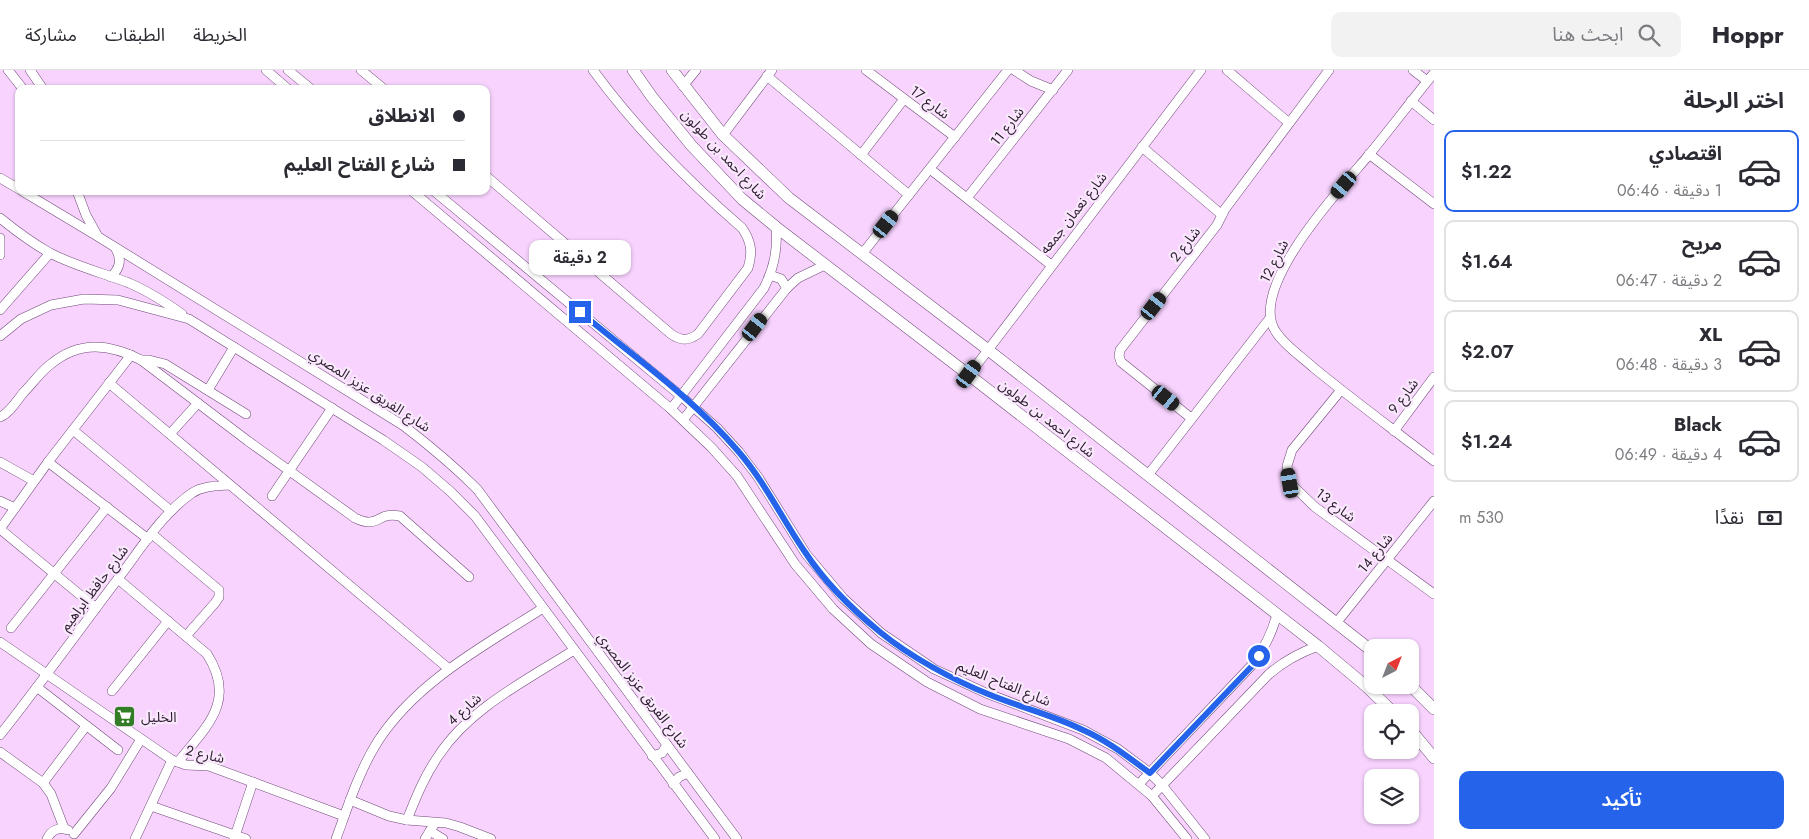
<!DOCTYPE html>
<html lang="ar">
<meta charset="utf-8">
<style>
:root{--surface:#fff;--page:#f2f2f3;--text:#2b2b33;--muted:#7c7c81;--line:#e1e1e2;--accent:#2563eb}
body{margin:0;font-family:Jost,"Noto Sans Arabic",sans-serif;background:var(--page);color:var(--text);direction:rtl;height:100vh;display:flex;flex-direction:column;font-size:19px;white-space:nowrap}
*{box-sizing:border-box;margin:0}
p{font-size:16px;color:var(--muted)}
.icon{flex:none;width:28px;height:28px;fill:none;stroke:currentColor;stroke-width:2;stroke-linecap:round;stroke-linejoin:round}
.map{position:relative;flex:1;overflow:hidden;direction:ltr}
.drawer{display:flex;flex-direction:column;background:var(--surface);width:375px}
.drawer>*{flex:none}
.hud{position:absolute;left:15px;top:15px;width:475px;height:110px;border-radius:10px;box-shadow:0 1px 4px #0004;direction:rtl;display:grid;align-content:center;height:110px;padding:0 25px;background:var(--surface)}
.needle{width:32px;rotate:42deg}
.fabs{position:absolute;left:1364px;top:569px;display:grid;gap:10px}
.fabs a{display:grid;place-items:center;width:55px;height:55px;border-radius:10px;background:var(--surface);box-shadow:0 1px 4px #0004;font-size:25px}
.end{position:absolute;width:22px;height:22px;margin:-11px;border:6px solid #2563eb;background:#fff;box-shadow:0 0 0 2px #fff}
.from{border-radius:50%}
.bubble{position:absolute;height:35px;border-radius:10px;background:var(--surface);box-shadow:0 1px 4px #0004;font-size:16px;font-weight:600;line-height:35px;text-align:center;direction:rtl}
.car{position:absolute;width:15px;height:30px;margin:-15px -8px;border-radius:6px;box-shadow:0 0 4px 1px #0007;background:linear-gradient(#222 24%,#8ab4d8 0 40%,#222 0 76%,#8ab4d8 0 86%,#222 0)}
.hud b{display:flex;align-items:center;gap:18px;height:48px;font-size:19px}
.hud b+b{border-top:1px solid var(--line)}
.hud i{width:12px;height:12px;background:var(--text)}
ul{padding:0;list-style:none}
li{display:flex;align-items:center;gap:15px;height:82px;margin:0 10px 8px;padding:0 15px;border:2px solid var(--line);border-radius:10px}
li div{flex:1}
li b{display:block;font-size:19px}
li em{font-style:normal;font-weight:600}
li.selected{border-color:var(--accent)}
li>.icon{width:45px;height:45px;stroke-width:1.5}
h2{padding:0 25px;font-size:22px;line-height:60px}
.pay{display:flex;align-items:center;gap:12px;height:55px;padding:0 25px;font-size:19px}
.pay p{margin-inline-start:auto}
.action{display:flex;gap:10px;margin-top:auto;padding:10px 25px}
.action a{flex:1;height:58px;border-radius:10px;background:var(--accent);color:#fff;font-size:20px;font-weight:600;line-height:58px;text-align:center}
header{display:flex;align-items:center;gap:30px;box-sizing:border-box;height:70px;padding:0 25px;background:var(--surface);border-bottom:1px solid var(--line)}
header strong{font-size:24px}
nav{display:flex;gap:28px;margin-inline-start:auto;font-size:18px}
.search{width:350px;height:45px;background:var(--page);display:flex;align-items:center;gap:12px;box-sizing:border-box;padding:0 18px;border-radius:10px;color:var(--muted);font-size:19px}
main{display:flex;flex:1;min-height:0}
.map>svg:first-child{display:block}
</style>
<header>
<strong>Hoppr</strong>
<div class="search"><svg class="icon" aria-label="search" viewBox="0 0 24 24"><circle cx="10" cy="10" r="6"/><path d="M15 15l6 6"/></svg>ابحث هنا</div>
<nav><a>الخريطة</a><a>الطبقات</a><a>مشاركة</a></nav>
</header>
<main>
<section class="drawer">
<h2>اختر الرحلة</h2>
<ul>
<li class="selected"><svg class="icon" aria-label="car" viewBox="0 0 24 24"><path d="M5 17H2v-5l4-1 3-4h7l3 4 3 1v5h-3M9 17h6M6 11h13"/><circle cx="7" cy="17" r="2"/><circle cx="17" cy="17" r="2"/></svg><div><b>اقتصادي</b><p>1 دقيقة · 06:46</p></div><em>$1.22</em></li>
<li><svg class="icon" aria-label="car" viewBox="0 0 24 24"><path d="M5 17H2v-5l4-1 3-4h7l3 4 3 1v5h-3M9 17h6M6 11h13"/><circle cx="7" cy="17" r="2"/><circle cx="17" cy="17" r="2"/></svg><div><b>مريح</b><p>2 دقيقة · 06:47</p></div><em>$1.64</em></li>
<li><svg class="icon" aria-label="car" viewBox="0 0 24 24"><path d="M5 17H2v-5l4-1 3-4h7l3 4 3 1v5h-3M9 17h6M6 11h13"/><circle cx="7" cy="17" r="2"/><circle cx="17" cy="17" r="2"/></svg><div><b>XL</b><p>3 دقيقة · 06:48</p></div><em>$2.07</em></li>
<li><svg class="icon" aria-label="car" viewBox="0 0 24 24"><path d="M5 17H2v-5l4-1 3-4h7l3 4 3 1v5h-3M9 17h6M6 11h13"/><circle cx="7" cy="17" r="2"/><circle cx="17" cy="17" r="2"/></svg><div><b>Black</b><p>4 دقيقة · 06:49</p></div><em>$1.24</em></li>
</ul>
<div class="pay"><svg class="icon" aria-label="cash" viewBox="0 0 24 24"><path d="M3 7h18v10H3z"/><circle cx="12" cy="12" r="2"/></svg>نقدًا<p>530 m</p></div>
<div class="action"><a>تأكيد</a></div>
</section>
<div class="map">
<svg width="1434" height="769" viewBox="0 0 1434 769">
<rect width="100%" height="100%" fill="#f7d3fe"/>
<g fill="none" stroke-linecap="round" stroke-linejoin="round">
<defs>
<g id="minor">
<polyline points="8,0 23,19"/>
<polyline points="30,0 43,19"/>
<polyline points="266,0 288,19"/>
<polyline points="288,0 311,19"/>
<polyline points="361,0 384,19"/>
<polyline points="866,0 955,67"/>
<polyline points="1014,0 1031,11 1053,20"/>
<polyline points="1227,0 1289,53"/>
<polyline points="1413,0 1427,11"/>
<path d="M 1434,3 C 1412,30 1390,59 1368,86 C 1341,118 1246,219 1276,262 C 1285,276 1302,287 1314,298 C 1353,330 1394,360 1434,391"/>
<polyline points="767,6 909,125"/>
<polyline points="683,16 696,0"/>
<polyline points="1411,31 1434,50"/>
<polyline points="723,65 772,0"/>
<polyline points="1142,77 1222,145"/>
<polyline points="1369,84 1434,134"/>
<polyline points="861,85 904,29"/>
<polyline points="930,99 1051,195"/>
<path d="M 486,106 L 671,264 C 681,271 688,271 698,264 L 748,198 C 753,182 751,171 742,158 C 687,110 636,59 593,0"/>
<polyline points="0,108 19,119"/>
<path d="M 22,121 L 97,166 L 404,356 C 430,376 454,396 477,419 L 737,769"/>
<polyline points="77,121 86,145 97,165"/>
<polyline points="412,121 671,339 711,377 737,406 795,494 833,539 871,574 927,612 980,639 1069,669 1106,688 1152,726 1187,769"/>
<polyline points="434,121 681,326 717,358 739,382 758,407 806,484 843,528 881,563 934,599 986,623 1083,660 1118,679 1150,703 1162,715 1205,769"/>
<polyline points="967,128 1068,0"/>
<path d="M 0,148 C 16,161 32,173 50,183 C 75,196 103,203 129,213 C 148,221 165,232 182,244"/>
<polyline points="0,168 0,185"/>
<polyline points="862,184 1008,0"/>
<polyline points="770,205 781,209 787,218"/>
<path d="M 111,207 C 120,198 122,190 116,179"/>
<polyline points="0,240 50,183"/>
<polyline points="0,266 21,249 51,235 84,229 118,230 189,249 383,370 422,397 451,422 475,446 715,769"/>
<polyline points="141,290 149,290 165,294 246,344"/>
<polyline points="969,305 1201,0"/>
<polyline points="109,313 449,599"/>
<polyline points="208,320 234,277"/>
<polyline points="1341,320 1292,380 1287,396 1290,413 1315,437 1434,524"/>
<path d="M 671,339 L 764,218 C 774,198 778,180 776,157"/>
<path d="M 0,347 C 10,343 17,330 24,322 C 33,313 41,301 51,294 C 80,270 110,274 141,290 L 248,371 L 355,448 C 380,460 376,441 400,446 L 469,507"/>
<polyline points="1191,348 1121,292 1119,286 1120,280 1217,155 1225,139 1329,0"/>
<polyline points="683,350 787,218 798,208 825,195"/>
<polyline points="73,360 171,441"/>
<polyline points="1394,361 1434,307"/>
<polyline points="170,364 198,333"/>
<polyline points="0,392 34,411"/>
<polyline points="48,392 148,469"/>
<polyline points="1148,405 1270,248"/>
<polyline points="272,426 332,338"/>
<polyline points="0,431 15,438"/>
<polyline points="0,459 48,392 131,285"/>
<polyline points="0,459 96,538"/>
<polyline points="152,464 219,520 219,527 215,533 186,566"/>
<path d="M 118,509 L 207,584 C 237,631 207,656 178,692"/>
<polyline points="1337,552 1434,431"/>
<polyline points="11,558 107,437"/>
<polyline points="0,572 172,690 186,695 209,696 344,746"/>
<polyline points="38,618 118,680"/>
<polyline points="112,621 168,551"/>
<path d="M 0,665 C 41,613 80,559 120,506 C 142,477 162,444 192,423 C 203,416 217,416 229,415"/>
<polyline points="0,682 43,713 51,724 64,758"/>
<polyline points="652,686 662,683 667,675"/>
<polyline points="43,713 86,656"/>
<polyline points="673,714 679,707 688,703"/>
<path d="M 1139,714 L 1252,595 C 1264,579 1272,564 1277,544"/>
<path d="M 1152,726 L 1269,604 C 1284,591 1299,583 1318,576"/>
<polyline points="350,730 389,746 407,750 446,753 460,757 491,769"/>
<polyline points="151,736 246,769"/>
<path d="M 407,750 C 416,727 425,705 439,685 C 470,638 527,610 574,580"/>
<polyline points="430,761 443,769"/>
<polyline points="74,764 111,718 141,669"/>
<path d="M 47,769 C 51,760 59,757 68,760"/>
<polyline points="135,769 172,690"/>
<polyline points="234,769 253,712"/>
<path d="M 336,769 C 348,736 359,701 378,671 C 417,611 484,576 543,538"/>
<polyline points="425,769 435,753"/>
</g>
<g id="tertiary">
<polyline points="633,0 652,27 691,75 742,129 776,157 969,305 1318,576 1367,617 1393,642"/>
<polyline points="672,0 723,65 789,128 987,279 1372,581"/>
<polyline points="1410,615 1434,639"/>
<polyline points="1410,659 1434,688"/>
</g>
</defs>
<use href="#minor" stroke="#704977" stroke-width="10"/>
<use href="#tertiary" stroke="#704977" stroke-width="12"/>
<use href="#minor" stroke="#fff" stroke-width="9"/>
<use href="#tertiary" stroke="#fff" stroke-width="11"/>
</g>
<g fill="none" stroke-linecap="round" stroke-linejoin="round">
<path stroke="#2563eb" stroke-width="6" d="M 580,242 C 632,285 694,329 738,381 C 765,412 782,449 805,482 C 824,511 853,540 880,562 C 909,586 953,610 988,624 C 1019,637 1053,645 1083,660 C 1108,671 1128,687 1150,703 L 1252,596 L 1259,586"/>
</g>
<defs>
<symbol id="supermarket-square" viewBox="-11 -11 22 22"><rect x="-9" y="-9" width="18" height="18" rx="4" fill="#327d25" stroke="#fae8fd"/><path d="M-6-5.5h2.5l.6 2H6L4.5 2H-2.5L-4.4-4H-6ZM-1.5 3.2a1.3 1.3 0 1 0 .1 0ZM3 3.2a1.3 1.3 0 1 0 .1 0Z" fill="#fff"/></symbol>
</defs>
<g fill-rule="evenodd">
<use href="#supermarket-square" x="112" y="634" width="25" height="25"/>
</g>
<g text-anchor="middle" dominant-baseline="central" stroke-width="4.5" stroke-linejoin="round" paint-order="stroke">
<g font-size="14" fill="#2d1c30" stroke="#fae8fd">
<text transform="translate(930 32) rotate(37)">شارع 17</text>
<text transform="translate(1007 56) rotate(-52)">شارع 11</text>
<text transform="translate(724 84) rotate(47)">شارع احمد بن طولون</text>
<text transform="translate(1073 143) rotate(-52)">شارع نعمان جمعه</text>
<text transform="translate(1185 174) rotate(-52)">شارع 2</text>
<text transform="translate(1274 191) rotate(-63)">شارع 12</text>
<text transform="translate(370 320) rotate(33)">شارع الفريق عزيز المصري</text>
<text transform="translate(1403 326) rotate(-53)">شارع 9</text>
<text transform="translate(1047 348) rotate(38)">شارع احمد بن طولون</text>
<text transform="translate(1336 435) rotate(37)">شارع 13</text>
<text transform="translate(1375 483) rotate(-51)">شارع 14</text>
<text transform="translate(94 518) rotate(-53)">شارع حافظ ابراهيم</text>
<text transform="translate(1004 613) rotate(22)">شارع الفتاح العليم</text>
<text transform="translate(643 620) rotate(53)">شارع الفريق عزيز المصري</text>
<text transform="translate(464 639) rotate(-42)">شارع 4</text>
<text transform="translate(205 684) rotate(13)">شارع 2</text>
</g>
<g font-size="14" fill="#2d1c30" stroke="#fae8fd" text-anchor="start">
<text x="141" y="647">الخليل</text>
</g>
</g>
</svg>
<div class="fabs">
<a><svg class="needle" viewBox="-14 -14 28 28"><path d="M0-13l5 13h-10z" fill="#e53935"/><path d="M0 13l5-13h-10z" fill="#7c7c81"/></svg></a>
<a><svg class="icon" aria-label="locate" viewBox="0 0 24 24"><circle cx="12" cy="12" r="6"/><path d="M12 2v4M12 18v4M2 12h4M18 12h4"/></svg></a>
<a><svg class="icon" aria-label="layers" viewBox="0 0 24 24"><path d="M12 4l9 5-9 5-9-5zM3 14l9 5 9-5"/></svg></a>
</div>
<i class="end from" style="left:1259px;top:586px"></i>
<i class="end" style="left:580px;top:242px"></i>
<div class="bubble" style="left:529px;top:170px;width:102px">2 دقيقة</div>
<i class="car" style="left:1344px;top:115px;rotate:220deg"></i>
<i class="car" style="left:886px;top:154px;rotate:38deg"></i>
<i class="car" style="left:1154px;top:236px;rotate:38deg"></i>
<i class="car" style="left:755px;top:257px;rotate:37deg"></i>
<i class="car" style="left:969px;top:304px;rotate:36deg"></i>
<i class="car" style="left:1166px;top:328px;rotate:129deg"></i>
<i class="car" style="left:1290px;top:413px;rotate:350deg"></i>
<div class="hud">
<b><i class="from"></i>الانطلاق</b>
<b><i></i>شارع الفتاح العليم</b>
</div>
</div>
</main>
